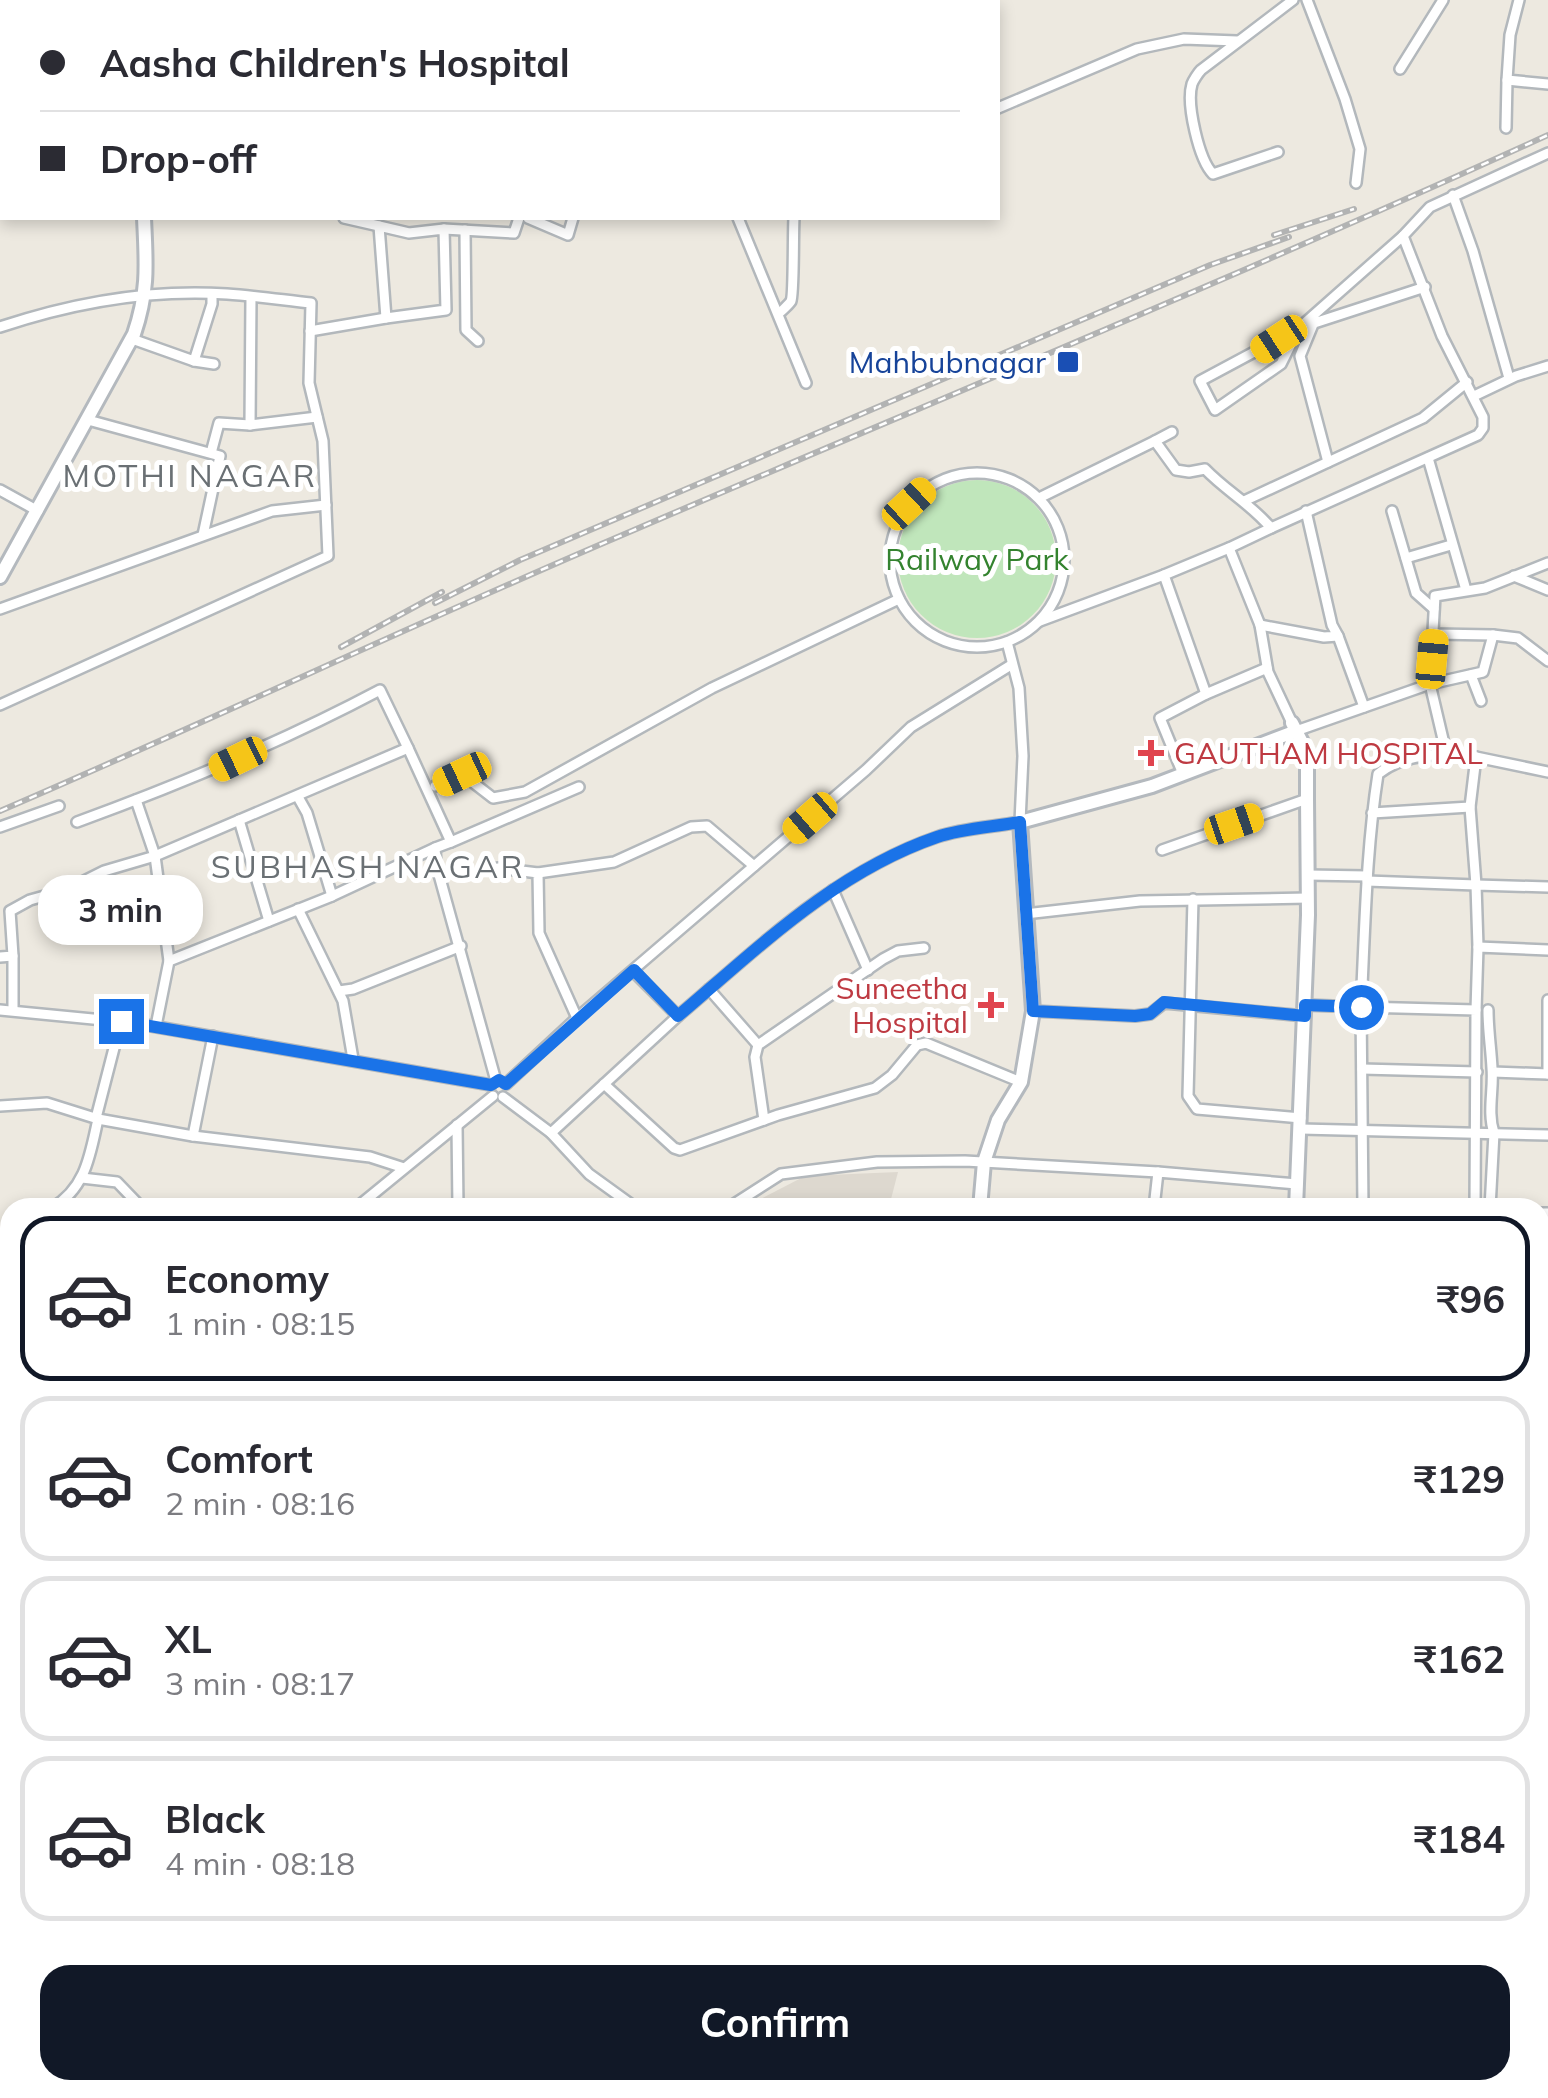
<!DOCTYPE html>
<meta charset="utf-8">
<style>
:root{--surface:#fff;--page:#f7f7f7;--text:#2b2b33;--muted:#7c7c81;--line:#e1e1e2;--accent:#111827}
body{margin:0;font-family:Mulish,sans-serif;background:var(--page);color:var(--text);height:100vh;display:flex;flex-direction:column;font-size:38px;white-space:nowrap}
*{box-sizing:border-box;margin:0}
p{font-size:32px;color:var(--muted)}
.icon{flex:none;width:55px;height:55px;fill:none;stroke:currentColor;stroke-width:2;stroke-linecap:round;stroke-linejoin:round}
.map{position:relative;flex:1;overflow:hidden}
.details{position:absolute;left:0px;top:1198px;width:1550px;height:902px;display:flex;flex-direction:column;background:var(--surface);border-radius:30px 30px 0 0;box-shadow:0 5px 15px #0003}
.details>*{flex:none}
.hud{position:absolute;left:0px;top:0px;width:1000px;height:220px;box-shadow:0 5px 15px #0003;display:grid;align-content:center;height:220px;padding:0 40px;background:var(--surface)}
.end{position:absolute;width:45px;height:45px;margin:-22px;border:12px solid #1a73e8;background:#fff;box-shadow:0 0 0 5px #fff}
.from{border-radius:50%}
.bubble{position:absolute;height:70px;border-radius:30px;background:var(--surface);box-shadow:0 5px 15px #0003;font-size:32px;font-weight:700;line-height:70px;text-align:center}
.car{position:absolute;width:30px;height:60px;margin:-30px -15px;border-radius:12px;box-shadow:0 0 8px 2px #0007;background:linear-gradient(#f5c518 24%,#345 0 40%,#f5c518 0 76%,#345 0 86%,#f5c518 0)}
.hud b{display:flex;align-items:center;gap:35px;height:95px;font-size:38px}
.hud b+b{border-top:2px solid var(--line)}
.hud i{width:25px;height:25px;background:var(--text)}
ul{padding:18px 0 0;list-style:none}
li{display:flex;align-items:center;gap:30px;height:165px;margin:0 20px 15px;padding:0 20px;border:5px solid var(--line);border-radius:30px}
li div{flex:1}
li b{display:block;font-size:38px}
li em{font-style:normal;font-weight:700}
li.selected{border-color:var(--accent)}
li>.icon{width:90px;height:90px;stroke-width:1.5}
.button{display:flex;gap:20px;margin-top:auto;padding:20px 40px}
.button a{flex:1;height:115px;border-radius:30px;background:var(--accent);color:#fff;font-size:40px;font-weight:700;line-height:115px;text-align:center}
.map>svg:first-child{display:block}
</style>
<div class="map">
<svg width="1548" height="2098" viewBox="0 0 1548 2098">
<rect width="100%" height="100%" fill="#ede9e0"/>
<polygon fill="#dddbd5" points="371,2090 530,2090 530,2098 370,2098"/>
<g fill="#ddd8cf">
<polygon points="898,1172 889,1207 745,1207 805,1176"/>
<polygon points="560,2090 617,2090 617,2098 559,2098"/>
</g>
<g fill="#c0e6bb">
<circle cx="977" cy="559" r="79"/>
<polygon points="675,2090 968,2090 968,2098 678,2098"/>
</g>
<g fill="#9edfff">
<polygon points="622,2090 674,2090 678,2098 622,2098"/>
<polygon points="1092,2090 1170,2090 1171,2096 1177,2098 1089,2098"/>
<polygon points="1204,2090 1323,2090 1353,2098 1363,2090 1434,2090 1432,2098 1196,2098"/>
</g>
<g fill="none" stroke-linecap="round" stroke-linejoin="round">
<defs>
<g id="street">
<polyline points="1307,0 1345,99 1360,149 1356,183"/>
<polyline points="1519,0 1510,35 1507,80 1548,84"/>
<polyline points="1400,69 1443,0"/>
<polyline points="0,103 2,104"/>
<polyline points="998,108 1137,49 1184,39 1237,41"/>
<polyline points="1506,128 1507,80"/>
<path d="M 1278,152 L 1213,174 C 1199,160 1186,104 1192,84 C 1193,81 1198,73 1201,70 L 1293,0"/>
<polyline points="1453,195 1473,251 1509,378"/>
<polyline points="344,218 379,226"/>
<polyline points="528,218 568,235 573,218"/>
<polyline points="738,218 806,383"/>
<polygon points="379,226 409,233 444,229 446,310 386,318"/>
<polyline points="444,229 514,233 519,218"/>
<polyline points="465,230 466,330 478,341"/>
<polyline points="1403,236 1299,328 1281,364 1215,410 1200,381 1299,328 1425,287"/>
<polyline points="251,297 250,425 317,417"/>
<path d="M 779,313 C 781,312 790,303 791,301 C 794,295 793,232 794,218"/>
<polyline points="1314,322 1300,356 1328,462"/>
<path d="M 0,327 C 72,303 151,289 227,294 C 255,296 283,300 311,303 L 309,383 L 323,441 L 328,556 L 0,705"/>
<polyline points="310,331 386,318"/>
<polyline points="132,339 194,361 212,304 212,294"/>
<polyline points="194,361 214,364"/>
<polyline points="1474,396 1516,376 1548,366"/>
<polyline points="88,420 220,456 203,535"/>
<polyline points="1155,441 1172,432"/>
<polyline points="211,453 219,423 250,425"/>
<polyline points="1428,458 1466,590"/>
<circle cx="977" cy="560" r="87"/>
<polyline points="0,490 38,511"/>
<path d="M 1039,498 L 1155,441 L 1176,470 L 1189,472 L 1205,469 C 1226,491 1251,504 1271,528 L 1229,548 L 1260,625 L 1268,672 L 1292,723"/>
<polyline points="1244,501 1423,418 1467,382"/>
<polyline points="1392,511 1416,593 1434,609"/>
<polyline points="1271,528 1478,435 1483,428 1483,417 1442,336 1403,236 1430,207 1548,153"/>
<polyline points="1229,548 1164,575 1206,694 1267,668"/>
<polyline points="1406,558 1451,545"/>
<polyline points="1548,563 1485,588 1435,596 1430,684 1483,672 1493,635 1518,638 1548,661"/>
<polyline points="1514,576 1548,590"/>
<polyline points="0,609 272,511 326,505"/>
<polyline points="1040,621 1164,575"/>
<polyline points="1260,625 1324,637 1338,636 1332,625 1306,511"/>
<polyline points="1435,634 1493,635"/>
<polyline points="1338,636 1364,707"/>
<polyline points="1471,675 1481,701"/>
<polyline points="1296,731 1430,684 1446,752"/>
<polyline points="408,748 451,842 435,848"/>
<polyline points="1476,757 1548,772"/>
<polyline points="1183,774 1160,718 1206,694"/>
<polyline points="435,786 462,774 493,798 525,792 712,688 899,599"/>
<polyline points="298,797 307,813 332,896"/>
<path d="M 1372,813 L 1470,807 L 1476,757 C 1445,752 1404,753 1378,774 C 1366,851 1365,929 1361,1007 L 1476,1010 L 1475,1208"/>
<polyline points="239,820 269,921"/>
<path d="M 77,822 C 181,784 282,742 380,690 L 408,748 L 155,856 L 169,961"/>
<polyline points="0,827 59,806"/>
<polyline points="451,842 579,787"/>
<polyline points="1162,850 1307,799"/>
<polyline points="498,868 538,873 539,933 577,1018"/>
<polyline points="538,873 614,862 691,827 707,826 754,866"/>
<polyline points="1307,875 1367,876"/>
<polyline points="1367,881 1476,885 1470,807"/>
<polyline points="833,890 868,970"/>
<polyline points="1193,899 1188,1096 1197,1109 1301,1118"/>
<polyline points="298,909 343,1001 353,1059"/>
<polyline points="1025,914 1140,901 1308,898"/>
<polyline points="1478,947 1476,885 1548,887"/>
<polyline points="0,957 13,956 10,911 30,900 66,890 104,871 155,856 136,800"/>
<path d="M 633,971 L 678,1016 C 758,948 835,872 937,837 C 962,828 993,827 1020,822 L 1023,756 L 1019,688 L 1007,642"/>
<polyline points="709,989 758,1045"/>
<polyline points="339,991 353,989 461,946"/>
<polyline points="1548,1000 1548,1074"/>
<polyline points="1305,1005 1361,1007 1363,1208"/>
<polyline points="0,1010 134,1023 491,1085"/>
<polyline points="13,1010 13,956"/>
<polyline points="1476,1010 1478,947 1548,950"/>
<path d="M 1488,1010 C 1488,1030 1491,1048 1492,1068 C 1494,1089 1487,1112 1494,1133 L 1490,1208"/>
<polyline points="1033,1011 1135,1016 1150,1014 1164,1003 1305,1016"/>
<polyline points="156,1026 169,961 332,896 435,848 436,864 496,1081"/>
<polyline points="1362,1069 1477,1072"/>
<polyline points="1493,1072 1548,1074"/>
<polyline points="506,1084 577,1018 866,770 911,727 1011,665"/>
<polyline points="604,1084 674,1148 680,1150 778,1115 875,1088 892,1075 917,1045 926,1043 1021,1082"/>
<polyline points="503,1097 551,1133 589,1174 636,1208"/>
<path d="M 0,1106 L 47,1103 L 98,1119 C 90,1155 86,1188 52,1208"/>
<polyline points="96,1118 121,1021"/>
<polyline points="98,1119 193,1136 370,1157 404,1168"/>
<polyline points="764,1120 755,1057 758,1045 883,959 898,951 924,948"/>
<polyline points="457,1125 458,1208"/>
<polyline points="1301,1129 1548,1135"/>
<polyline points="551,1133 678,1016"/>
<polyline points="193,1136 213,1036"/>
<polyline points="82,1178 117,1182 142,1208"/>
<polyline points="356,1208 493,1096"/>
<polyline points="728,1208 781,1174 877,1162 965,1161 1158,1172"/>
<polyline points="1154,1208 1158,1172 1297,1184"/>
<polyline points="1540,1213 1548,1213"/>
<polyline points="1540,1321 1548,1321"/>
<polyline points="1540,1387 1548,1386"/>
<polyline points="1540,1431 1548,1432"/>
<polyline points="1540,1514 1548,1497"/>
<polyline points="0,1556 10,1547"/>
<polyline points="1540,1568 1548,1569"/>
<polyline points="0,1587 10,1596"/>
<polyline points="1540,1611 1548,1580"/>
<polyline points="0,1903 10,1904"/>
<polyline points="1540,1911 1548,1908"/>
<polyline points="111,2090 119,2098"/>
<polyline points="1527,2090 1543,2098"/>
<polyline points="88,2098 96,2090"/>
<polyline points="205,2098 212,2090"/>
<polyline points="260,2098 261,2090"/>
<polyline points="312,2098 312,2090"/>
<polyline points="558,2098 558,2090"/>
</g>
<g id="secondary">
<polyline points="221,0 222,2"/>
<path d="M 0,577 L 134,334 C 149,290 146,262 144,218"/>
<polyline points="1292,723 1307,752 1307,799 1308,915 1296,1208"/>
<polyline points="980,1208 984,1162 998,1120 1021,1082 1033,1011 1020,822 1152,786 1296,731"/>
<polyline points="0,1236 10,1245"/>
<polyline points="0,1419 10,1416"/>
</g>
<g id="highway">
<polyline points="1540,1722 1548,1722"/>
<polyline points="1540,1733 1548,1733"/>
<polyline points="0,1974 10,1964"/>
<polyline points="0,1990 10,1979"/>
</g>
</defs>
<use href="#street" stroke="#b3b8bc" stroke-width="14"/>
<use href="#secondary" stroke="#b4b9be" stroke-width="18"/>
<use href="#highway" stroke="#ed8b00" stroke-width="20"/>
<use href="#street" stroke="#fff" stroke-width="9"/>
<use href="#secondary" stroke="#fff" stroke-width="12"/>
<use href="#highway" stroke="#ffd485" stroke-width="15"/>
<defs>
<g id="rail">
<polyline points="1274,235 1354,209"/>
<polyline points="435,603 520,560 1210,265 1289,237"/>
<polyline points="341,647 442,592"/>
<path d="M 0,811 C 205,723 407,627 613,539 C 925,405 1239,276 1548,135"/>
</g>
</defs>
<use href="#rail" stroke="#b2b3b3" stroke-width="6"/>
<use href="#rail" stroke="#fff" stroke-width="2.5" stroke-dasharray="8" stroke-linecap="butt"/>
</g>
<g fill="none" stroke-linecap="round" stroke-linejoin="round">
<path stroke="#1a73e8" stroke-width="12" d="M 121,1021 L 491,1085 L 499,1080 L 506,1084 L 634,970 L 678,1016 C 758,948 835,872 937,837 C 963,828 993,827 1020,822 L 1033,1011 L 1135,1016 L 1150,1014 L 1164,1002 L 1305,1016 L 1305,1005 L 1361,1007"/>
</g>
<rect fill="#1a4fb4" stroke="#fff" stroke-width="4" x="1056" y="350" width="24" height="24" rx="5"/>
<g fill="#e0444e" stroke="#fff" stroke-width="4">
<path d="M1146 738h10v10h10v10h-10v10h-10v-10h-10v-10h10z"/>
<path d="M986 990h10v10h10v10h-10v10h-10v-10h-10v-10h10z"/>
</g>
<g text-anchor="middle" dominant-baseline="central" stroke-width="10" stroke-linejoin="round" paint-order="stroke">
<g font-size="30" fill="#164399" stroke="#fff" text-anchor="end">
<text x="1046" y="362">Mahbubnagar</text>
</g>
<g font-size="30" fill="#34832f" stroke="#fff">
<text x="977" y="559">Railway Park</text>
</g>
<g font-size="30" fill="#be3a42" stroke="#fff" text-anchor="start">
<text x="1174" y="753">GAUTHAM HOSPITAL</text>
<text x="968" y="988" text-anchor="end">Suneetha<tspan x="968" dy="34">Hospital</tspan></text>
</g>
<g font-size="32" letter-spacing="2.5" fill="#6a7074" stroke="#fff">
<text x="190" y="475">MOTHI NAGAR</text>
<text x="368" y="866">SUBHASH NAGAR</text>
</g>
</g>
</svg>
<i class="end from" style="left:1361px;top:1007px"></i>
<i class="end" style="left:121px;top:1021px"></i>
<div class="bubble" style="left:38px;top:875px;width:165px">3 min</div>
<i class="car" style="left:1279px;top:339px;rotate:237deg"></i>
<i class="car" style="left:909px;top:504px;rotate:47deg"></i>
<i class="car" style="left:1432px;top:659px;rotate:5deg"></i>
<i class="car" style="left:238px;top:759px;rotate:244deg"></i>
<i class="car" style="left:462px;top:774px;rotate:245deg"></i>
<i class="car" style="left:810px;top:818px;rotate:229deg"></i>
<i class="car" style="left:1234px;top:824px;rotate:71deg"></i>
<div class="hud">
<b><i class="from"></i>Aasha Children's Hospital</b>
<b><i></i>Drop-off</b>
</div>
<section class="details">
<ul>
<li class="selected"><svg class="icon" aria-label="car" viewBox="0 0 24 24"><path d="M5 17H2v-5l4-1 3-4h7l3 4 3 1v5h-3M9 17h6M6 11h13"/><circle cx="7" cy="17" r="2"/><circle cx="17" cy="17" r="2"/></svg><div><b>Economy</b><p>1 min · 08:15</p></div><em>₹96</em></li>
<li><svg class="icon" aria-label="car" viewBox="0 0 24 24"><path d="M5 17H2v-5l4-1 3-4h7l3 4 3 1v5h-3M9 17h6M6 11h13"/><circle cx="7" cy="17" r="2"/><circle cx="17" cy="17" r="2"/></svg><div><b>Comfort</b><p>2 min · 08:16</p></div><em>₹129</em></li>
<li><svg class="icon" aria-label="car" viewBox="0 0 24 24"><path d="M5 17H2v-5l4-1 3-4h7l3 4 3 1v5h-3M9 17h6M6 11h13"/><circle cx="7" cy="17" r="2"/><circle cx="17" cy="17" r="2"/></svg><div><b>XL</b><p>3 min · 08:17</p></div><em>₹162</em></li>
<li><svg class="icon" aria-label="car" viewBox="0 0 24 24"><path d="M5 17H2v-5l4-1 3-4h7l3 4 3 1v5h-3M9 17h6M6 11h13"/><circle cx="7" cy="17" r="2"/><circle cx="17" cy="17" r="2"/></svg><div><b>Black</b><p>4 min · 08:18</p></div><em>₹184</em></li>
</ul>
<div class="button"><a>Confirm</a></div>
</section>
</div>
